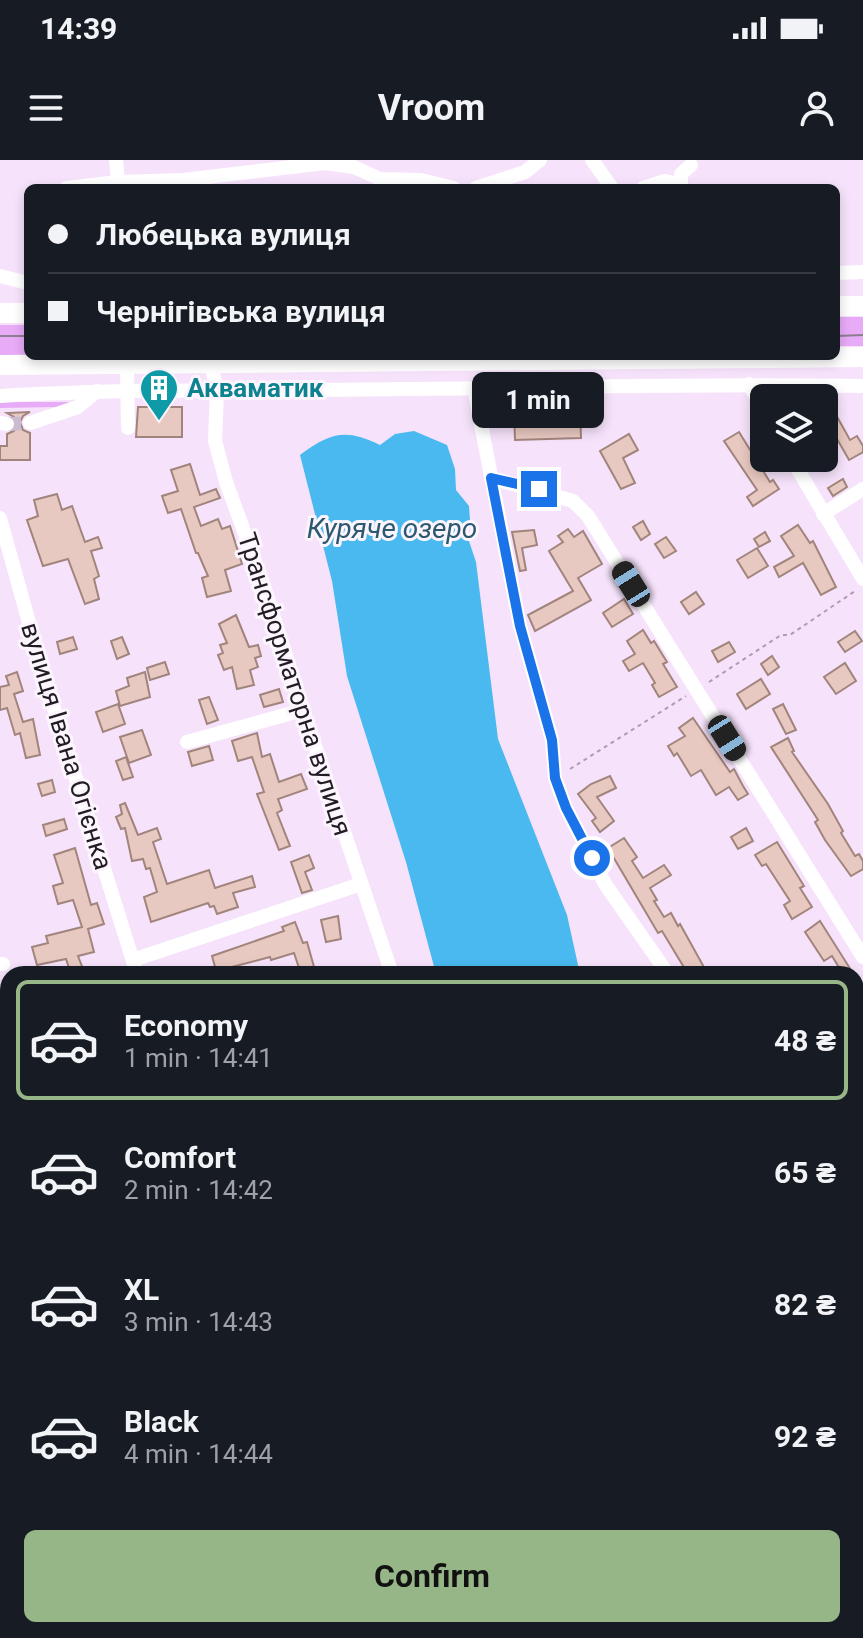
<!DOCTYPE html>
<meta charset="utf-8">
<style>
:root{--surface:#171b24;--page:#20242c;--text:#f1f3f6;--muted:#9ea1a6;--line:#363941;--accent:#97b687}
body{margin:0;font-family:Roboto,sans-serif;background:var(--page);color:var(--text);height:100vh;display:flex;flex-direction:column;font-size:30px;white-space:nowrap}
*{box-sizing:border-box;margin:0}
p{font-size:26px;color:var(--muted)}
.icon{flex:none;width:44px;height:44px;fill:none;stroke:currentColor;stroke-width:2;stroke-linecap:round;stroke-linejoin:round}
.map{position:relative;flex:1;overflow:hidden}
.panel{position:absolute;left:0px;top:806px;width:864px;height:672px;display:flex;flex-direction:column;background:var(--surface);border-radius:24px 24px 0 0;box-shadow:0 4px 12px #0003}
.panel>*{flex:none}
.guide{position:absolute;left:24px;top:24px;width:816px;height:176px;border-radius:12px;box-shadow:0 4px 12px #0003;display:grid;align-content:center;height:176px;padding:0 24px;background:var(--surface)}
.controls{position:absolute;left:750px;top:224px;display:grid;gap:16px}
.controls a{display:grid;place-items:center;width:88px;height:88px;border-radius:12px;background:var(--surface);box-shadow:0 4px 12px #0003;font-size:40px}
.end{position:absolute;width:36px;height:36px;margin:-18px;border:10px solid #1a73e8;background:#fff;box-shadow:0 0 0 4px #fff}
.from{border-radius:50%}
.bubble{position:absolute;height:56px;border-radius:12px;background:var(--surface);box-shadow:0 4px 12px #0003;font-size:26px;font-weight:700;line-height:56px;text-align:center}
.car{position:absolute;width:24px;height:48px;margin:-24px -12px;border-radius:10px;box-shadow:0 0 6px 2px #0007;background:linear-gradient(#222 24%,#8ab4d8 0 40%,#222 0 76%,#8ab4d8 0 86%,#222 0)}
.guide b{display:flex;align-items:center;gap:28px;height:76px;font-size:30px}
.guide b+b{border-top:2px solid var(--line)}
.guide i{width:20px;height:20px;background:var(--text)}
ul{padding:14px 0 0;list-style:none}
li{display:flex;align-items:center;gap:24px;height:120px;margin:0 16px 12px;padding:0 8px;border:4px solid transparent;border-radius:12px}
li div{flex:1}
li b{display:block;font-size:30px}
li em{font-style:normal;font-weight:700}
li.active{border-color:var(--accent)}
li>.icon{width:72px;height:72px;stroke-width:1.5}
.cta{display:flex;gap:16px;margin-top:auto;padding:16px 24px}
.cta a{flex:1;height:92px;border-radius:12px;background:var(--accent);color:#111;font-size:32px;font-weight:700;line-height:92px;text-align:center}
.status{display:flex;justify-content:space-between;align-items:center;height:56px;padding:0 40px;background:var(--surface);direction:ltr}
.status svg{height:22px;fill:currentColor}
header{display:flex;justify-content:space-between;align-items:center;height:104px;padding:0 24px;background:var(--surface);font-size:36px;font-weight:700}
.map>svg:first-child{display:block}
</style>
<div class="status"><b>14:39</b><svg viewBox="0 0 49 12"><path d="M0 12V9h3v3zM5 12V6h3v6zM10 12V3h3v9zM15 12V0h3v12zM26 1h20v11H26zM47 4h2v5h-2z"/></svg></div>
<header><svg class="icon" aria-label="menu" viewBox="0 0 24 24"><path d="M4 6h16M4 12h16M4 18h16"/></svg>Vroom<svg class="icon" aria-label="person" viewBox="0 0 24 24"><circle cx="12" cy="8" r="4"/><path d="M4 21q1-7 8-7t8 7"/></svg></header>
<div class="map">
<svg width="863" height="1478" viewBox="0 0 863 1478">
<rect width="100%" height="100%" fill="#f6e3fb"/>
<polygon fill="#e3ddf3" points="8,1366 8,1470 40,1470 42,1478 0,1478 0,1368"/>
<g fill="#e8abf8">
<rect x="836" y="157" width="27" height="29"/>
<rect x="0" y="165" width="28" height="30"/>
<polygon points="0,242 70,242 58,247 0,248"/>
</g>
<g fill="#49b9f0">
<path d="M 414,271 L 447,285 L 455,309 L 456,330 L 469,346 L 470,360 L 466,372 L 476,402 L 498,579 L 567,755 L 580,814 L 436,814 L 406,702 L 347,516 L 332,421 L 300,295 C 330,273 345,268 380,285 L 395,274 Z"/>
<polygon points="621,1470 755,1470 756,1478 624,1478"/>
</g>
<g fill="#e8c9c1" stroke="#a1847c" stroke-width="2">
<polygon points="138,247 182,247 182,277 136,277"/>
<polygon points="580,249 581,278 515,280 514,250"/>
<polygon points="30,252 23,256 20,262 23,270 30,273 30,300 0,300 0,286 7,286 7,274 14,271 17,265 14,257 7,253"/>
<polygon points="835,253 850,280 857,276 863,286 863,292 849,300 825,258"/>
<polygon points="739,272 770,322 773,320 779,329 753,346 747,337 757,330 724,281"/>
<polygon points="629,274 638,290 623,298 635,323 621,329 600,291"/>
<polygon points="190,304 200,335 216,329 220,338 194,347 201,366 218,359 222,369 230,366 242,404 225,410 231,431 207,437 202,418 208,416 198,393 196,393 181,349 168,353 162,336 178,331 171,310"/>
<polygon points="843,319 847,327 833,336 828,328"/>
<polygon points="57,334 62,350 72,346 85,382 98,377 102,388 91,391 99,416 94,419 99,439 85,444 68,399 43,406 27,360 38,356 34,340"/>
<polygon points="643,361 650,374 641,380 633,367"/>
<polygon points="798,365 810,383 813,381 836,427 821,435 803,403 779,417 774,407 794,396 781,376"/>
<polygon points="568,369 574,377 583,371 602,404 578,418 591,440 535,471 528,455 573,431 549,391 563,382 558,376"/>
<polygon points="534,370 537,385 522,388 526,410 520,411 512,372"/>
<polygon points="765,372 770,381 759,387 754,379"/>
<polygon points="666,377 676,391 664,398 655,384"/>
<polygon points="757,388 768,406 748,418 737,400"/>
<polygon points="696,432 704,444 689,454 681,442"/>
<polygon points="624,439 633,454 612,467 603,453"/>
<polygon points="236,455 249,487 258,485 261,496 255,498 258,507 250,510 254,525 237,529 232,507 224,510 218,495 223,493 220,485 227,483 219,464"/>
<polygon points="643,470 651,483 654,481 667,502 663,504 677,527 659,537 652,525 655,523 643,503 629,511 623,501 635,494 627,481"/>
<polygon points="855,471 862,481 845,492 838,482"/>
<polygon points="73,477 77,489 60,494 57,482"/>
<polygon points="122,477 129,494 117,499 111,481"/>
<polygon points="729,482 735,492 718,502 712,491"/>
<polygon points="772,496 779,507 768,515 761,504"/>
<polygon points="165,502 169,514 150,520 147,508"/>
<polygon points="845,503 856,521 836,534 824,517"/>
<polygon points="17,512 23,531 14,534 23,562 33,559 40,595 26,598 20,573 15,575 7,548 0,550 0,527 9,525 6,516"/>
<polygon points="145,512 150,537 120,546 116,531 129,526 127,518"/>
<polygon points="761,519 770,534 746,549 737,534"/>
<polygon points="279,529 283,542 264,547 260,535"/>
<polygon points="209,537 218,560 207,564 199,540"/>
<polygon points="118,544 125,564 103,572 96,552"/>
<polygon points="783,544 796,570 786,574 773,549"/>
<polygon points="693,558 730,612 734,609 743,626 748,634 738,640 729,627 716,635 701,610 691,616 677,593 674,596 668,586 685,576 679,568"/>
<polygon points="142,570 151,595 129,603 120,577"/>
<polygon points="257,573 262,597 270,594 279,622 301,614 307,629 278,639 282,650 277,653 290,686 279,690 257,634 264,632 252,597 238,601 232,581"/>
<polygon points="788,578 794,591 792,592 828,644 843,671 841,673 855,696 859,694 863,701 863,709 851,716 825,680 815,662 818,660 771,587"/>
<polygon points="209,586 213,600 192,606 188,592"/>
<polygon points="126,597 133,617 123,620 116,601"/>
<polygon points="610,616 616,628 597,637 614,661 600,672 592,661 596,658 578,634 591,624"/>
<polygon points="52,620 55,632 42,636 38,624"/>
<polygon points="125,643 138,675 157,668 161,679 153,682 167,724 209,710 215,728 252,716 255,727 233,733 238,747 217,754 214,746 210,747 208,743 151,762 144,737 157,732 150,708 146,709 143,699 132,701 125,668 121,669 116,657 122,654 120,645"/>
<polygon points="64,659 67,669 46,676 43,665"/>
<polygon points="746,668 753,681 738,689 731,677"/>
<polygon points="624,678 637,697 632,701 643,718 664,705 671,715 650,728 657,740 654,741 664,757 671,753 678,766 680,764 705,809 696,814 688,814 662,771 658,773 608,688"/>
<polygon points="777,682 804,726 800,728 812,747 792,759 784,745 790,741 766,704 762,706 755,695"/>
<polygon points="75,688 91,745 97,743 104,764 88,769 94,792 78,796 85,814 71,814 66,799 37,805 32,787 48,783 46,776 82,767 73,740 58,744 53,726 63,723 54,695"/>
<polygon points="309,695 314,708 305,712 312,730 302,733 291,702"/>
<polygon points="338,756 341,779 326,782 321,760"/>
<polygon points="820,761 851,810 843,814 832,796 824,801 805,772"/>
<polygon points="295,762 303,783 307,782 316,814 301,814 294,793 271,800 270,797 228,808 230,814 217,814 212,796 284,771 282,767"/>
</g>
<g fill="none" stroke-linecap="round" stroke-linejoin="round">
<polyline stroke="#cbbbd0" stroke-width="14" stroke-dasharray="14 7" stroke-linecap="butt" points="7,264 30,263"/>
<g stroke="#ac9db0" stroke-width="2" stroke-dasharray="4 4" stroke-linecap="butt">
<polyline points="709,522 781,475 790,475 855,431"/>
<polyline points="570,609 686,536"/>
<polyline points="2,1107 8,1140"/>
<polyline points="763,1470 765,1478"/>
</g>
<g stroke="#fff" stroke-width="14">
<polyline points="116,0 118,22"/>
<polyline points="592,0 612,28"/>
<polyline points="66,28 118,22 183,20 325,3 354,7 380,19 421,20 454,28"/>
<polyline points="476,28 525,12 540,0"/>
<polyline points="643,28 665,21 679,24"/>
<polyline points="681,28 681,14 691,5"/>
<polyline points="836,113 863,112"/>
<polyline points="0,116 28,123"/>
<polyline points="127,204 128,268"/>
<polyline points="211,204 217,231 215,281 226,322 264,426 303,550 392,814"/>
<polyline points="749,224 764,250"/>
<polyline points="474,228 520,466 552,580 555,618 566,648 605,724 668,814"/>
<path d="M 0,236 C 134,228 267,231 401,229 C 555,228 709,223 863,226"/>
<polyline points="0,263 7,264"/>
<polyline points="30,263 78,247 97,231"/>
<polyline points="791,298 863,419"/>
<polyline points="491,318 573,341 588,356 863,797"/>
<polyline points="823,354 863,329"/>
<polyline points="0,358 43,513 137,814"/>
<polyline points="187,582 303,550"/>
<polyline points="133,800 361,724"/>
<polyline points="0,804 3,804"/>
<polyline points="8,955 8,957"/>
<polyline points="7,1085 8,1094"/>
<polyline points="856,1104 863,1113"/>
<polyline points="0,1173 8,1172"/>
<polyline points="0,1260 8,1258"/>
<polyline points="0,1319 8,1322"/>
<polyline points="856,1460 863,1475"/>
<polyline points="258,1470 259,1478"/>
<polyline points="563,1470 566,1478"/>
</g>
<g stroke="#fff" stroke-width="20">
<polyline points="836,146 863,146"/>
<polyline points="0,153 28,153"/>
<polyline points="0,205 863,197"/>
</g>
<g stroke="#8b7f8f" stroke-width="2">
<polyline points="0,176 28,176"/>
<polyline points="836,176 863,175"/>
</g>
</g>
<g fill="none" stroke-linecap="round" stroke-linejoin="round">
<polyline stroke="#1a73e8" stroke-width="10" points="539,329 491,318 520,466 552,580 555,618 566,648 592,698"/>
</g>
<defs>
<symbol id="building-pin" viewBox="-11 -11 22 30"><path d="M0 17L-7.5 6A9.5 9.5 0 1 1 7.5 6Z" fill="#0f9aa8" stroke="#fcf5fe"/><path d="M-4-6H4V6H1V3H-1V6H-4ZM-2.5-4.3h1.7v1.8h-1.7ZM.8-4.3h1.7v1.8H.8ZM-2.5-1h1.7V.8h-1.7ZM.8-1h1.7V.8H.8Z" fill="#fff"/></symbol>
</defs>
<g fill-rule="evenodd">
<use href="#building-pin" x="137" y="206" width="44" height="60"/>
</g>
<g text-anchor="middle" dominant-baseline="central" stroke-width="6" stroke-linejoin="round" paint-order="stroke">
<g font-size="26" font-weight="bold" fill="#0d838f" stroke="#fcf5fe" text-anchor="start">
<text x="187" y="228">Акваматик</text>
</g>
<g font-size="26" fill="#211b23" stroke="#fcf5fe">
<text transform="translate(295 524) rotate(72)">Трансформаторна вулиця</text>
<text transform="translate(67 586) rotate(73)">вулиця Івана Огієнка</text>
</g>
<g font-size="28" font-style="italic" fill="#2c5970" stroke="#fcf5fe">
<text x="392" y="368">Куряче озеро</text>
</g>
</g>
</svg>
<div class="controls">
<a><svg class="icon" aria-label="layers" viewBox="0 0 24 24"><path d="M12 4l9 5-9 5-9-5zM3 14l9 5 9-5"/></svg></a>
</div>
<i class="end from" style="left:592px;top:698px"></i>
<i class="end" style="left:539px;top:329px"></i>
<div class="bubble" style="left:472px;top:212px;width:132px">1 min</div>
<i class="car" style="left:631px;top:424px;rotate:328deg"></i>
<i class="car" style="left:727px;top:578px;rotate:148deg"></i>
<div class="guide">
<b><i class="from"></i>Любецька вулиця</b>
<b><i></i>Чернігівська вулиця</b>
</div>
<section class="panel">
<ul>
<li class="active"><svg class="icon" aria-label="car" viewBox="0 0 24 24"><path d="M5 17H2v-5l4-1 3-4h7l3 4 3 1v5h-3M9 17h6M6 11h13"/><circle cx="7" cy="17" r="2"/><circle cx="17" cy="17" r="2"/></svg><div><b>Economy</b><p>1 min · 14:41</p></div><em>48 ₴</em></li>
<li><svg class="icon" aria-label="car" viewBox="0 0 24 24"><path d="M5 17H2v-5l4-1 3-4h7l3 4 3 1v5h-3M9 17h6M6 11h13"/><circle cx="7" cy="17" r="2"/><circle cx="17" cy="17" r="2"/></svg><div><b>Comfort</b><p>2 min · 14:42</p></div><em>65 ₴</em></li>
<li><svg class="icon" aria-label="car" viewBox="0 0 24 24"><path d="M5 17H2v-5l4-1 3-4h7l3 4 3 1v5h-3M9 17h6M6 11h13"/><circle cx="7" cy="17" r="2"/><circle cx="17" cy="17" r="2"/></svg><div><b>XL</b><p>3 min · 14:43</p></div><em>82 ₴</em></li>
<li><svg class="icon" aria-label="car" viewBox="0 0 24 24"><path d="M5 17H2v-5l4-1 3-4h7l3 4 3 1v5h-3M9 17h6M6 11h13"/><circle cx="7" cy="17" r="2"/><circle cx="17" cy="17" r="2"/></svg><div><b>Black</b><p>4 min · 14:44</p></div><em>92 ₴</em></li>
</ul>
<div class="cta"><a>Confirm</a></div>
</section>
</div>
